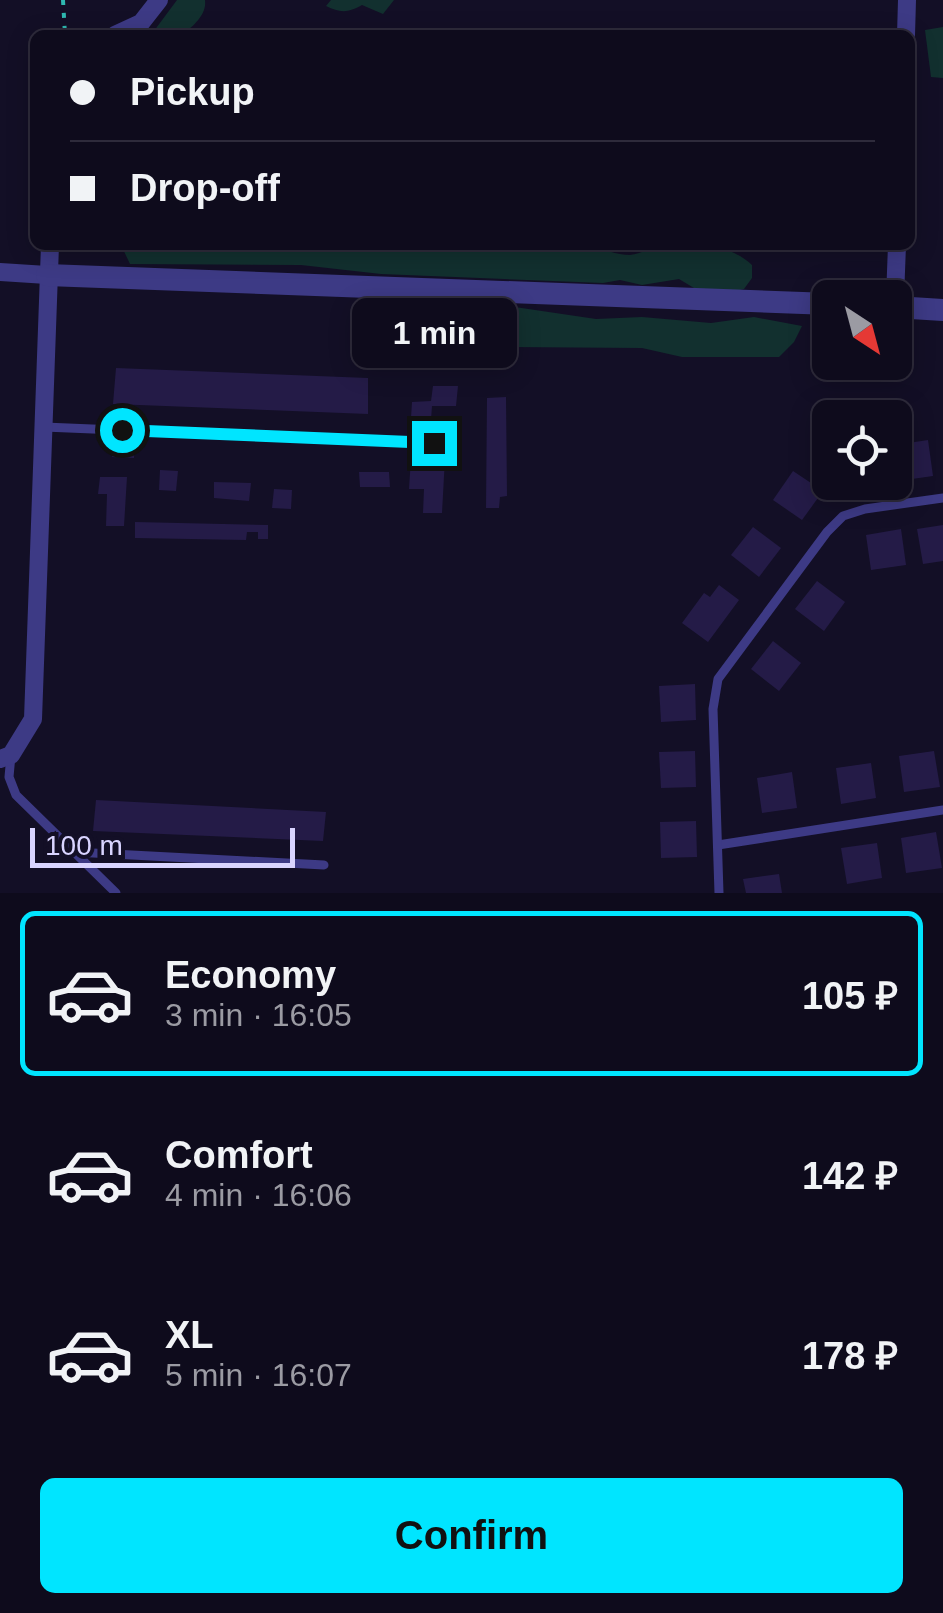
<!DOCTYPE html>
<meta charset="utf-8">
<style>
:root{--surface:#0e0b1c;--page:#1c1929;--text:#f1f3f6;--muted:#9b9ba3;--line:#2e2b3b;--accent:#00e5ff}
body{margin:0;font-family:Arial,sans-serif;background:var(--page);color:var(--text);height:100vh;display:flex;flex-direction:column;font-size:38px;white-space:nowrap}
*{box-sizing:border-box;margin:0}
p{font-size:32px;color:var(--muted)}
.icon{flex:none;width:55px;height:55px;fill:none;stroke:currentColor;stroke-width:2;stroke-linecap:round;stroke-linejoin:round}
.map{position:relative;height:893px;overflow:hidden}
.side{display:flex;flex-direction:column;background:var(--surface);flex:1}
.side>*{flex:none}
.top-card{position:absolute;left:30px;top:30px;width:885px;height:220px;border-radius:15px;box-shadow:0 5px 25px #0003,0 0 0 2px var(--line);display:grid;align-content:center;height:220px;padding:0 40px;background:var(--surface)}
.needle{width:65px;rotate:144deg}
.buttons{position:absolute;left:812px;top:280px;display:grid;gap:20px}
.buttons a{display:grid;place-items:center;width:100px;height:100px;border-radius:15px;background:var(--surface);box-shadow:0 5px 25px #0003,0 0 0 2px var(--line);font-size:50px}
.scale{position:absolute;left:30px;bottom:25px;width:265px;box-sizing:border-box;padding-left:10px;border:5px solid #d9d4ff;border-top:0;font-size:28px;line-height:35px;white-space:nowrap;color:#d9d4ff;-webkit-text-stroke:8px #130f26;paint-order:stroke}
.end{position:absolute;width:45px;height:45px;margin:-22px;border:12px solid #00e5ff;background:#111;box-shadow:0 0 0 5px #111}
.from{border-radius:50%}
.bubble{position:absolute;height:70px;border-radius:15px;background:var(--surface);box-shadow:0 5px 25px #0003,0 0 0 2px var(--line);font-size:32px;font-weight:700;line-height:70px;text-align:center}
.top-card b{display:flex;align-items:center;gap:35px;height:95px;font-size:38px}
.top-card b+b{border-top:2px solid var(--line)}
.top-card i{width:25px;height:25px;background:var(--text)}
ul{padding:18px 0 0;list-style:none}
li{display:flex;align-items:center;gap:30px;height:165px;margin:0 20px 15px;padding:0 20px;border:5px solid transparent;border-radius:15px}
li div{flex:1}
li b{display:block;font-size:38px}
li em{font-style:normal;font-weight:700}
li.selected{border-color:var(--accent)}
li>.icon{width:90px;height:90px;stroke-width:1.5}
.button{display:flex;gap:20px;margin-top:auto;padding:20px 40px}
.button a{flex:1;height:115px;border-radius:15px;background:var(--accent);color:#111;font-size:40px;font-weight:700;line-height:115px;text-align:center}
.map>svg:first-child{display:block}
</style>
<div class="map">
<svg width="943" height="893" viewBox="0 0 943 893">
<rect width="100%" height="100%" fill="#130f26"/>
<g fill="#12302f">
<path d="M 177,0 L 205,0 C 207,15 193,26 182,35 L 151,35 Z"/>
<path d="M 331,0 L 394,0 L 383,14 L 362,5 C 348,13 340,13 326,6 Z"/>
<polygon points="943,27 943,78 931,77 925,30"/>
<path d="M 121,245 L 590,245 C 602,249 617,255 630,255 C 642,254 649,247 660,245 C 690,240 730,244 752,265 L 752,278 L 744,289 L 719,295 L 694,288 L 679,279 L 642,285 L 620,280 L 603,283 L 381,274 L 301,265 L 130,264 Z"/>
<polygon points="488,303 596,319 642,317 711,323 754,317 802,326 794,342 779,357 682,357 642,348 506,347 469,341 442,323 446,312"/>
</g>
<g fill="#241b47">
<polygon points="116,368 368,378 368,414 113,404"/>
<polygon points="433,386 458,386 456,406 432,406 430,433 410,433 412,402 431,401"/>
<polygon points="506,397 507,496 500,497 499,508 486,508 487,398"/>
<polygon points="115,436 120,437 120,440 135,441 134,458 112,457"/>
<polygon points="928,440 933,476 898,481 895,445"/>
<polygon points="411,458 445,458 442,513 423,513 424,489 409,489"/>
<polygon points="160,470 178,471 176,491 159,490"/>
<polygon points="793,471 823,491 802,520 773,500"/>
<polygon points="359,472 389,472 390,487 360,487"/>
<polygon points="100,477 127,477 124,526 106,526 107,494 98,494"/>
<polygon points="214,482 251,483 249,501 214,498"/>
<polygon points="274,489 292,490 291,509 272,508"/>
<polygon points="135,522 268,525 268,539 258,539 258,532 247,532 246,540 135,538"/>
<polygon points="943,525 943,561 923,564 917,529"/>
<polygon points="753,527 781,548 759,577 731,555"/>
<polygon points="901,529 906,565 871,570 866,535"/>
<polygon points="817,581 845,602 824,631 795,609"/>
<polygon points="719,585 739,600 708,642 682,623 704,593 710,597"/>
<polygon points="773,641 801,663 779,691 751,669"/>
<polygon points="695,684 696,720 661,722 659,686"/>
<polygon points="695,751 696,787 661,788 659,752"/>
<polygon points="934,751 940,787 904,792 899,756"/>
<polygon points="871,763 876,798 841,804 836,768"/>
<polygon points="792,772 797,808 762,813 757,778"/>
<polygon points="96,800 326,812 323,841 93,831"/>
<polygon points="696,821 697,857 661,858 660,822"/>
<polygon points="936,832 942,868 906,873 901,838"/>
<polygon points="877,843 882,878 847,884 841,848"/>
<polygon points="779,874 782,893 746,893 743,879"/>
</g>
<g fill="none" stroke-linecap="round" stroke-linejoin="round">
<polyline stroke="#2fb8b0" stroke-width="4" stroke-dasharray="5 8" stroke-linecap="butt" points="63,0 65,35"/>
<g stroke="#3d3a85" stroke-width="9">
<polyline points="44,427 434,443"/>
<polyline points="11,755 9,777 16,795 116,893"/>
<polyline points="718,845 943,810"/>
<polyline points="74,852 324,865"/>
<polyline points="719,893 713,709 718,679 827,532 843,516 865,509 943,498"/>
</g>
<g stroke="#3d3a85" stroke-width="18">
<polyline points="115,35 141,23 159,0"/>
<polyline points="906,35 907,0"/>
<polyline points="0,272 47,275"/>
<polyline points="895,298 897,245"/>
<polyline points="0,759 11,755 33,719 50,245"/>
</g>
<g stroke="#3d3a85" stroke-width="22">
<polyline points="47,275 830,304"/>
<polyline points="895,307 943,310"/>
</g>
</g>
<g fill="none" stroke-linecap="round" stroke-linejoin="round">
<polyline stroke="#00e5ff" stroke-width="12" points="122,430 434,443"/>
</g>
</svg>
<div class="buttons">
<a><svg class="needle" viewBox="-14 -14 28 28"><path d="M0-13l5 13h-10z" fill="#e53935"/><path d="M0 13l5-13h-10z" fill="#9b9ba3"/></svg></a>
<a><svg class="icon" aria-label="locate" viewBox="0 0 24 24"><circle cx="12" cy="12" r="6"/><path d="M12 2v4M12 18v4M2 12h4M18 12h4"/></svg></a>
</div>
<div class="scale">100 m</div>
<i class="end from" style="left:122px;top:430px"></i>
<i class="end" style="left:434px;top:443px"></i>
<div class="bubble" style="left:352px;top:298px;width:165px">1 min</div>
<div class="top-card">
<b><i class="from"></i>Pickup</b>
<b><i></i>Drop-off</b>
</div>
</div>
<section class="side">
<ul>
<li class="selected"><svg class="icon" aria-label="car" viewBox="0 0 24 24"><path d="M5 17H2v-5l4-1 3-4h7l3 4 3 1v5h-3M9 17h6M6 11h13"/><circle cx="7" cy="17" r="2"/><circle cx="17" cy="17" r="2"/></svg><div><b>Economy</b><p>3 min · 16:05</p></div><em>105 ₽</em></li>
<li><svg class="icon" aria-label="car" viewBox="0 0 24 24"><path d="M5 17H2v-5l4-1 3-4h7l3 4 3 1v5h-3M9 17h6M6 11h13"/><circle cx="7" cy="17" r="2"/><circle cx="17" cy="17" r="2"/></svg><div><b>Comfort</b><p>4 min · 16:06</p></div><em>142 ₽</em></li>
<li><svg class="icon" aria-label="car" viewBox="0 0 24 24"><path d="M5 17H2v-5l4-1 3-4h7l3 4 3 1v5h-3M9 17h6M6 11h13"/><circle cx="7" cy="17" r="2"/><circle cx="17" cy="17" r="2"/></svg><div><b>XL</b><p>5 min · 16:07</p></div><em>178 ₽</em></li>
</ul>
<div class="button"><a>Confirm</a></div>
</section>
